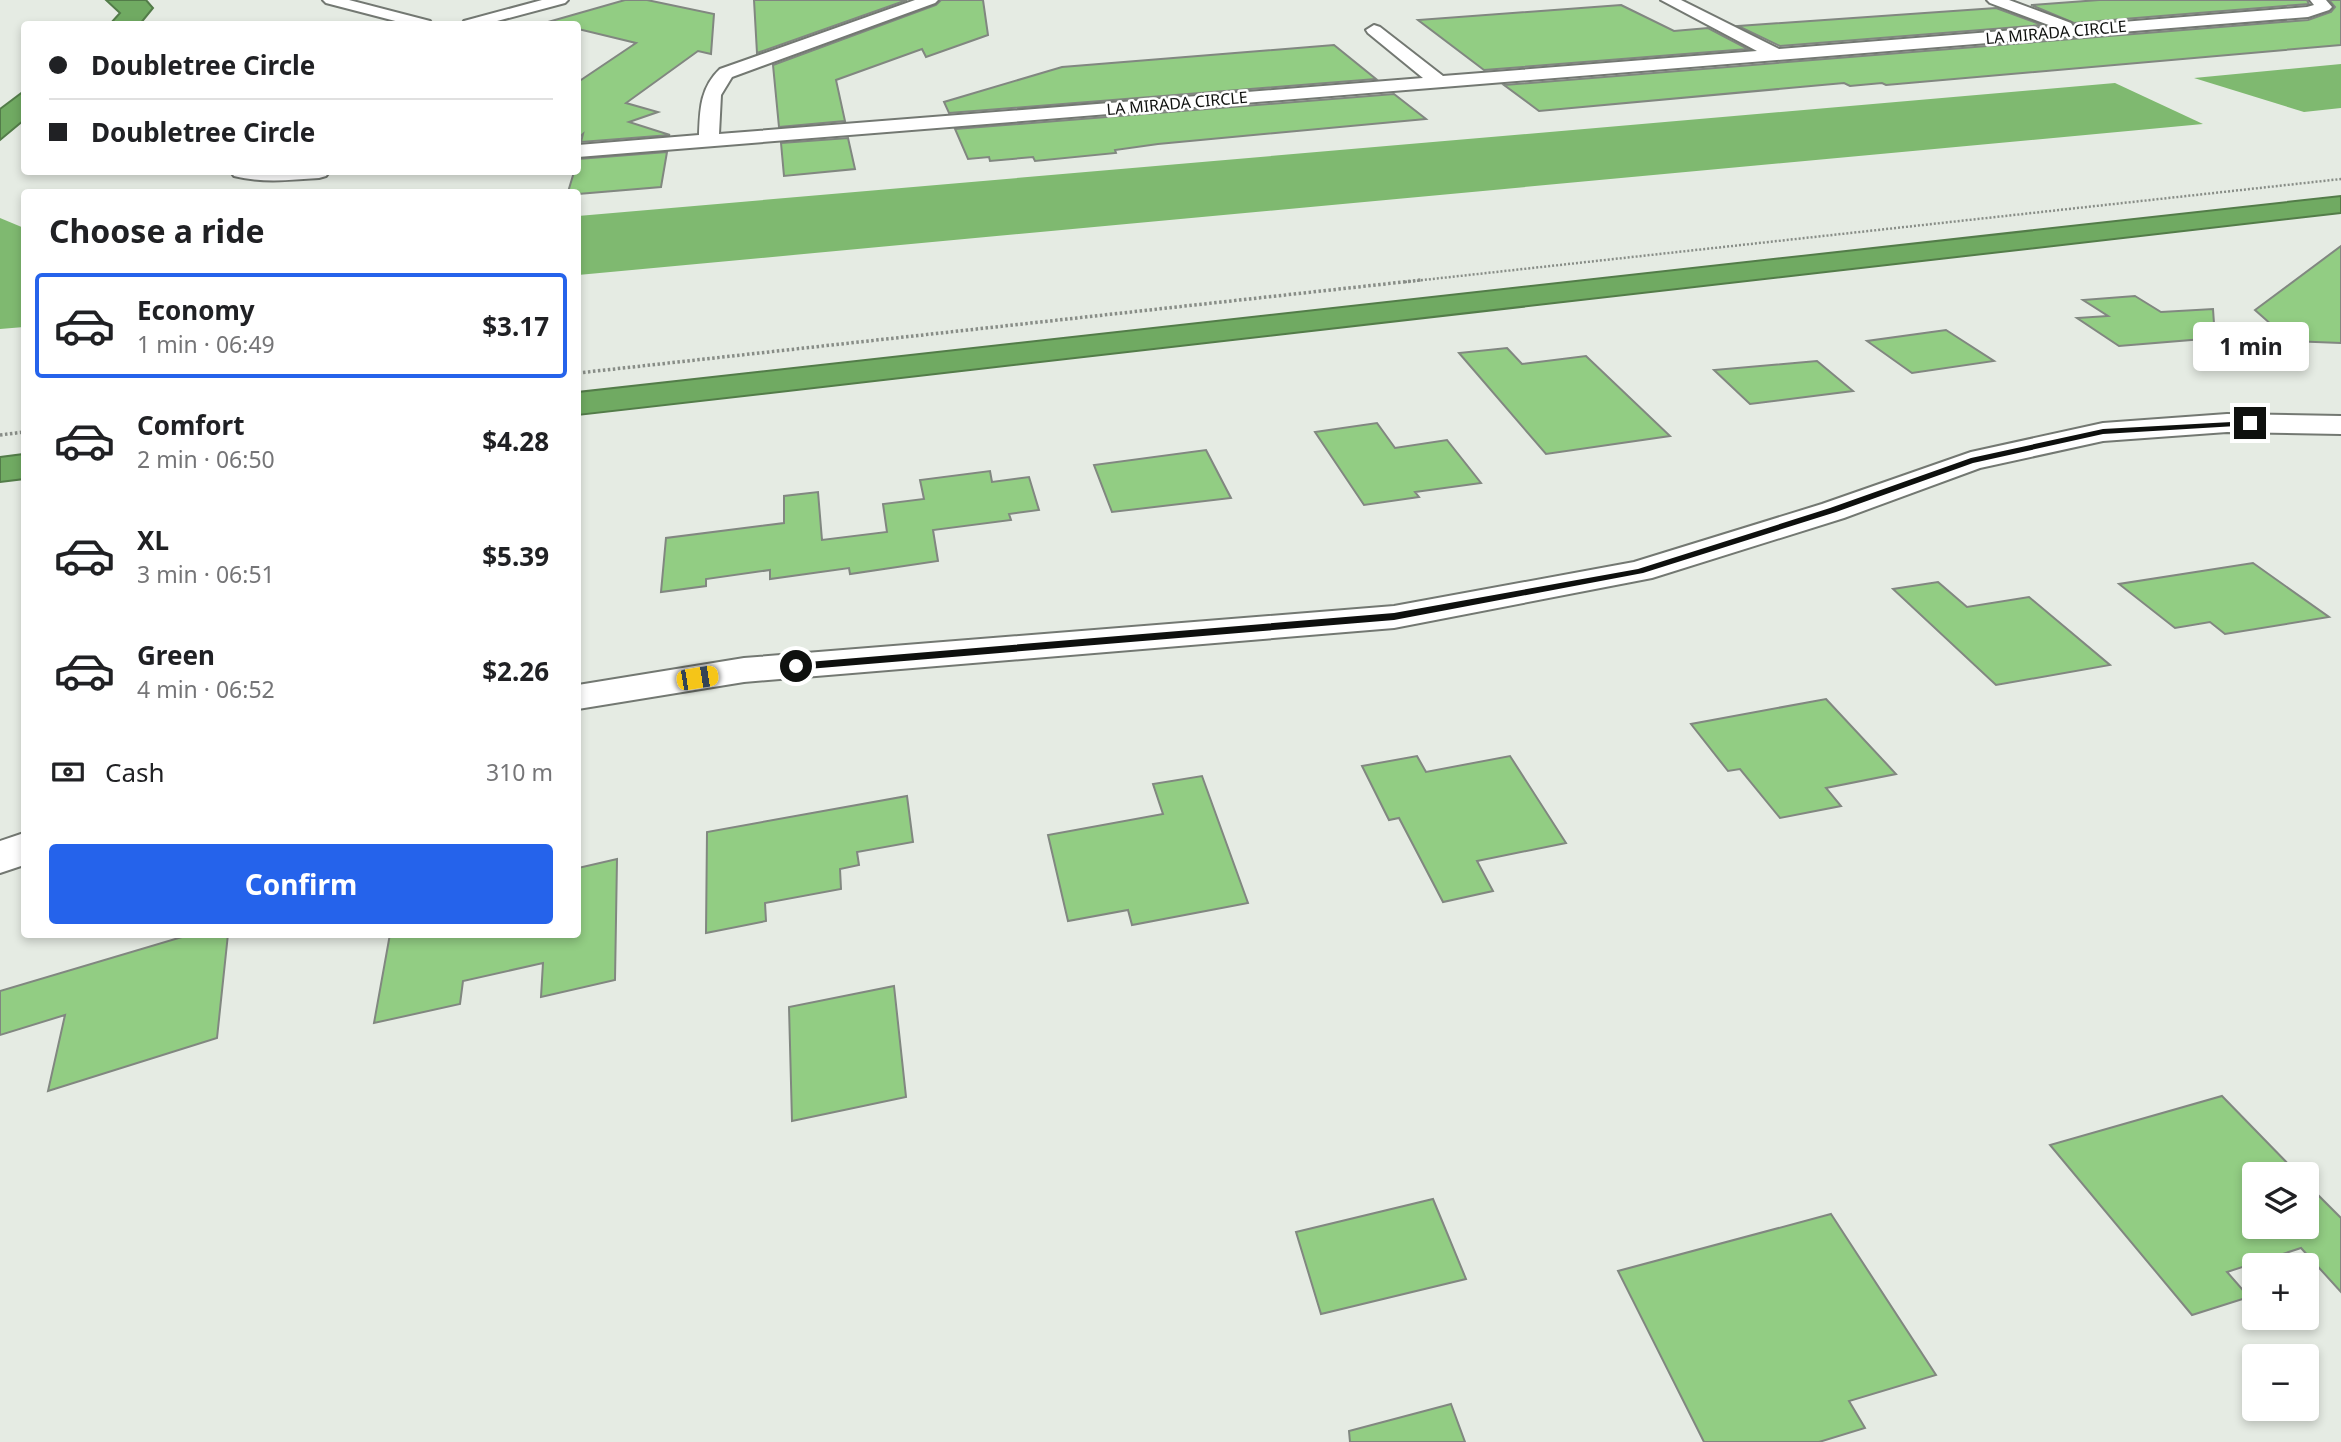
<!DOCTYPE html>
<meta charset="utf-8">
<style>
:root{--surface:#fff;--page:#f6f6f6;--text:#202124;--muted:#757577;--line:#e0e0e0;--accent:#2563eb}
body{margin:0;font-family:"Noto Sans",sans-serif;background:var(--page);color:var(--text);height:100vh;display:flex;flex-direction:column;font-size:26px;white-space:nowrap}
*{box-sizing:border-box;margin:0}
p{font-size:23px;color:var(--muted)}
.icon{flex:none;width:38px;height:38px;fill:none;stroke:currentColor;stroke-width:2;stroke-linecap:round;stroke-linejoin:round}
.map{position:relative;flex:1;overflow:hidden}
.drawer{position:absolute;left:21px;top:189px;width:560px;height:749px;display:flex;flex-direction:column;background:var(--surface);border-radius:7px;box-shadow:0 4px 10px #0003}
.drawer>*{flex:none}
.top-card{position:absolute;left:21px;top:21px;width:560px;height:154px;border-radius:7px;box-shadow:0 4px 10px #0003;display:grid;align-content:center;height:154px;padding:0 28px;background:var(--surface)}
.buttons{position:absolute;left:2242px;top:1162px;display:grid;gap:14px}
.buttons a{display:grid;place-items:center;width:77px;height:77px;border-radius:7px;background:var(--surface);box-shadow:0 4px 10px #0003;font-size:35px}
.end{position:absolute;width:32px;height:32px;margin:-16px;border:9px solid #0e100e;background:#fff;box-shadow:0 0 0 4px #fff}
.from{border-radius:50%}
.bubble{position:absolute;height:49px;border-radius:7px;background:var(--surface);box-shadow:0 4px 10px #0003;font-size:23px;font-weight:700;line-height:49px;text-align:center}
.car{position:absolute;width:21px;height:42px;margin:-21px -10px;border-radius:9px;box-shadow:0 0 5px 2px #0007;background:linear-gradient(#f5c518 24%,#345 0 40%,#f5c518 0 76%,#345 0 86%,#f5c518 0)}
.top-card b{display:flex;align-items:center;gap:24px;height:66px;font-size:26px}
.top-card b+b{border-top:2px solid var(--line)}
.top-card i{width:18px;height:18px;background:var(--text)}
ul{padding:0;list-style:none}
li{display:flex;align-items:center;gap:21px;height:105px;margin:0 14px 10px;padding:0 14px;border:4px solid transparent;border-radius:7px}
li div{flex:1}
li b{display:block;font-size:26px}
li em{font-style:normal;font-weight:700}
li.on{border-color:var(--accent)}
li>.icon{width:63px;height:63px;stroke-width:1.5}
h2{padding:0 28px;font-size:32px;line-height:84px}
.pay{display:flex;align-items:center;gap:18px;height:77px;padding:0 28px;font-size:26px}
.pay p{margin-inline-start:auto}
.primary-button{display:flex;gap:14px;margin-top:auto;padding:14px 28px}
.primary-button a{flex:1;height:80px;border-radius:7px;background:var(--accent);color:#fff;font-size:28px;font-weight:700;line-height:80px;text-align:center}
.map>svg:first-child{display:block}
</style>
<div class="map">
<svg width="2341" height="1442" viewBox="0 0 2341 1442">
<rect width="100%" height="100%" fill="#e5ebe3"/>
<g fill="#7fb970">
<polygon points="2341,64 2341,108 2304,112 2194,78"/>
<polygon points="2115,83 2203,124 578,275 578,216"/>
<polygon points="0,218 24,228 24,327 0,329"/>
</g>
<g fill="#70aa62" stroke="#537c49" stroke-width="2">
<polygon points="106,0 146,0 153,8 140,24 110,24 120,13"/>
<polygon points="24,91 24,120 0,140 0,109"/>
<polygon points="2341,196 2341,213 578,415 578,392"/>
<polygon points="24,454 24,479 0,482 0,457"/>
</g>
<g fill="#92cd83" stroke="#818780" stroke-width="2">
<polygon points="625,0 647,0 714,14 711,54 698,51 626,103 658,112 629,122 670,135 581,142 583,134 578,138 578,82 636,43 578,29 578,24 548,22"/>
<polygon points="754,0 907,0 757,53"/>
<polygon points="941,0 983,0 988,35 926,57 922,49 836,80 845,121 779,127 773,65 936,5"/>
<polygon points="2099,0 2307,0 2309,4 2074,23 2031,5"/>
<polygon points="2329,0 2341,0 2341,45 1886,85 1882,83 1850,86 1844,83 1539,111 1504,85 2308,20 2331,12 2335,7"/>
<polygon points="1621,5 1674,31 1708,28 1748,49 1484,70 1418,20"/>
<polygon points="1996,8 2042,25 1780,46 1738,26"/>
<polygon points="1334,45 1376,79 949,113 944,102 1062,67"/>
<polygon points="1394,94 1426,119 1158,144 1115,150 1116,153 1035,161 1033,157 990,161 989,157 968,159 955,129"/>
<polygon points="848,138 855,169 784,176 781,143"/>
<polygon points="667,152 661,187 578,194 568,192 574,172 578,172 578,159"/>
<polygon points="2341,246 2341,343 2290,341 2255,310"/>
<polygon points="2135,296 2161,312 2213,309 2215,338 2119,346 2077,318 2108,316 2083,300"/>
<polygon points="1946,330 1994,361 1912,373 1867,341"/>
<polygon points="1507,348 1522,364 1586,356 1670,436 1546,454 1459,353"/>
<polygon points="1817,361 1853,391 1750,404 1714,370"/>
<polygon points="1377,423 1395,448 1447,440 1481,483 1415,492 1419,497 1364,505 1315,432"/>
<polygon points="1206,450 1231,498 1112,512 1094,465"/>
<polygon points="990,471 992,482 1029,477 1039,510 1009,514 1011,520 933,530 938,561 850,574 849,568 770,579 770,570 706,579 706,586 661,592 666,538 784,523 784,496 818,492 822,540 887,532 883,504 924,499 920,480"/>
<polygon points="2253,563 2329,617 2225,634 2210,622 2175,628 2119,584"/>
<polygon points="1938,582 1967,607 2029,597 2110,665 1996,685 1893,589"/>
<polygon points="1826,699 1896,774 1826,788 1841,806 1780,818 1740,769 1728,771 1691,724"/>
<polygon points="1417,756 1426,772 1510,756 1566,843 1477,861 1493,891 1443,902 1399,818 1389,820 1362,766"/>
<polygon points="1202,776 1248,903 1132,925 1128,910 1068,921 1048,835 1163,814 1153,784"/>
<polygon points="907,796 913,842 857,852 859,865 840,869 841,889 765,903 766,921 706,933 707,832"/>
<polygon points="617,859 615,980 541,997 543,963 463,981 460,1004 374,1023 390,934 578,934 578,868"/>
<polygon points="192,934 228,934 217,1038 48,1091 65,1015 0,1035 0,991"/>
<polygon points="894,986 906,1097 792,1121 789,1007"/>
<polygon points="2222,1096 2298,1174 2254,1174 2254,1227 2306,1227 2306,1183 2341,1218 2341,1292 2301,1248 2227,1272 2249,1297 2192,1315 2050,1145"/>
<polygon points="1433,1199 1466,1279 1321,1314 1296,1232"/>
<polygon points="1831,1214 1936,1375 1849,1401 1865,1428 1819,1442 1704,1442 1618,1271"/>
<polygon points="1451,1404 1465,1442 1350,1442 1349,1431"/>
</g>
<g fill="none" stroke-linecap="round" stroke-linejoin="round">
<defs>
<g id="minor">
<polygon points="323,0 349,0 430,21 432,24 407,24 326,3"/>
<polygon points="542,0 568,0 565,3 486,24 462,24 464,21"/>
<path d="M 915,0 L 938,0 L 935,3 L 732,77 L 721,95 L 719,134 L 1423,78 L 1368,33 L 1366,30 L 1374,25 L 1380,27 L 1443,76 L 1757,51 L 1661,0 L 1681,0 L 1779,49 L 2054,27 L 1990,3 L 1987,0 L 2009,0 L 2071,23 L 2073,26 L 2307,7 L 2314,5 L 2310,0 L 2326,0 L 2332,7 L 2329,10 L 2308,17 L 578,157 L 578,145 L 699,135 C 700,110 700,88 720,69 Z"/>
<path d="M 231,172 L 329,172 L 326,176 L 319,178 C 290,180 262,183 234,176 Z"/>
<polygon points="2227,414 2341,416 2341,434 2227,432 2103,441 1980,468 1844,518 1652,578 1394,628 744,682 578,709 578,685 744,658 1394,606 1634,562 1822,504 1971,452 2103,423"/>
<polygon points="24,833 24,865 0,873 0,841"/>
</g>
</defs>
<use href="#minor" stroke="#737872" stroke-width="4"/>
<polyline stroke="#888d87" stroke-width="2.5" stroke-dasharray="2 2" stroke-linecap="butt" points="1405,282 2341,179"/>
<g stroke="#888d87" stroke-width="3.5" stroke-dasharray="2.5 2.5" stroke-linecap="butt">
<polyline points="578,373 1421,280"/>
<polyline points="0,435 24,432"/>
</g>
<use href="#minor" fill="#fff" fill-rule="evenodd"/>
</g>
<polygon fill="#0e100e" points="2250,421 2253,425 2103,434 1973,463 1836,512 1643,573 1394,620 796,670 791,666 796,663 1394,613 1638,569 1830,508 1971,458 2103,429"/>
<g text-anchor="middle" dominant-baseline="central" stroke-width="5" stroke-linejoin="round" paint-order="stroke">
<g font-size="16" fill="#0e100e" stroke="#fff">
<text transform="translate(2056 32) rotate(-5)">LA MIRADA CIRCLE</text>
<text transform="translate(1177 103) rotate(-5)">LA MIRADA CIRCLE</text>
</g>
</g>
</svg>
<div class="buttons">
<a><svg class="icon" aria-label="layers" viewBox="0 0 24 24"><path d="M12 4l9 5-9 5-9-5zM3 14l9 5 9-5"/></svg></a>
<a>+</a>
<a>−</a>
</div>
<i class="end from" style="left:796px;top:666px"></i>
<i class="end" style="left:2250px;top:423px"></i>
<div class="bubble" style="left:2193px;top:322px;width:116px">1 min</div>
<i class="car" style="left:697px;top:678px;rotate:81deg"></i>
<div class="top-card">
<b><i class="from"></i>Doubletree Circle</b>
<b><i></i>Doubletree Circle</b>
</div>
<section class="drawer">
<h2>Choose a ride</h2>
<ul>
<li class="on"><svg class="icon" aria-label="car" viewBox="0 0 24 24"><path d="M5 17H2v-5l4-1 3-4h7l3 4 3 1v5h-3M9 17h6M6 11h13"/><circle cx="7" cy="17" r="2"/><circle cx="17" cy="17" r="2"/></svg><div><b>Economy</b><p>1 min · 06:49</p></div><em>$3.17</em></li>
<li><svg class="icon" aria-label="car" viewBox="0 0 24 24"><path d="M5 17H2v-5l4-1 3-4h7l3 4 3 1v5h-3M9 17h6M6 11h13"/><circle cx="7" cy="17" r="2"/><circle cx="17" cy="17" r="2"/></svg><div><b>Comfort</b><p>2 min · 06:50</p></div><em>$4.28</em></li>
<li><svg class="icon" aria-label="car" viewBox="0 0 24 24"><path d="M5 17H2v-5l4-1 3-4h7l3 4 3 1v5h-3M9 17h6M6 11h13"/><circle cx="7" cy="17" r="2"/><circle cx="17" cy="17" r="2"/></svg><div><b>XL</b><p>3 min · 06:51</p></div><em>$5.39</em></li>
<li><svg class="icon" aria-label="car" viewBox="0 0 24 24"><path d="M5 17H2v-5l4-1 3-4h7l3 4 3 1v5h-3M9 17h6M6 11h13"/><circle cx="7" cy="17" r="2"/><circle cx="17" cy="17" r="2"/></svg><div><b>Green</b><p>4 min · 06:52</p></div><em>$2.26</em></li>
</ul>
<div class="pay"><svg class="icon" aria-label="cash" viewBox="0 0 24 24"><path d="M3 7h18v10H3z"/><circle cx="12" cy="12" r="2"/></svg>Cash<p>310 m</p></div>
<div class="primary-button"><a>Confirm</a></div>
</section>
</div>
